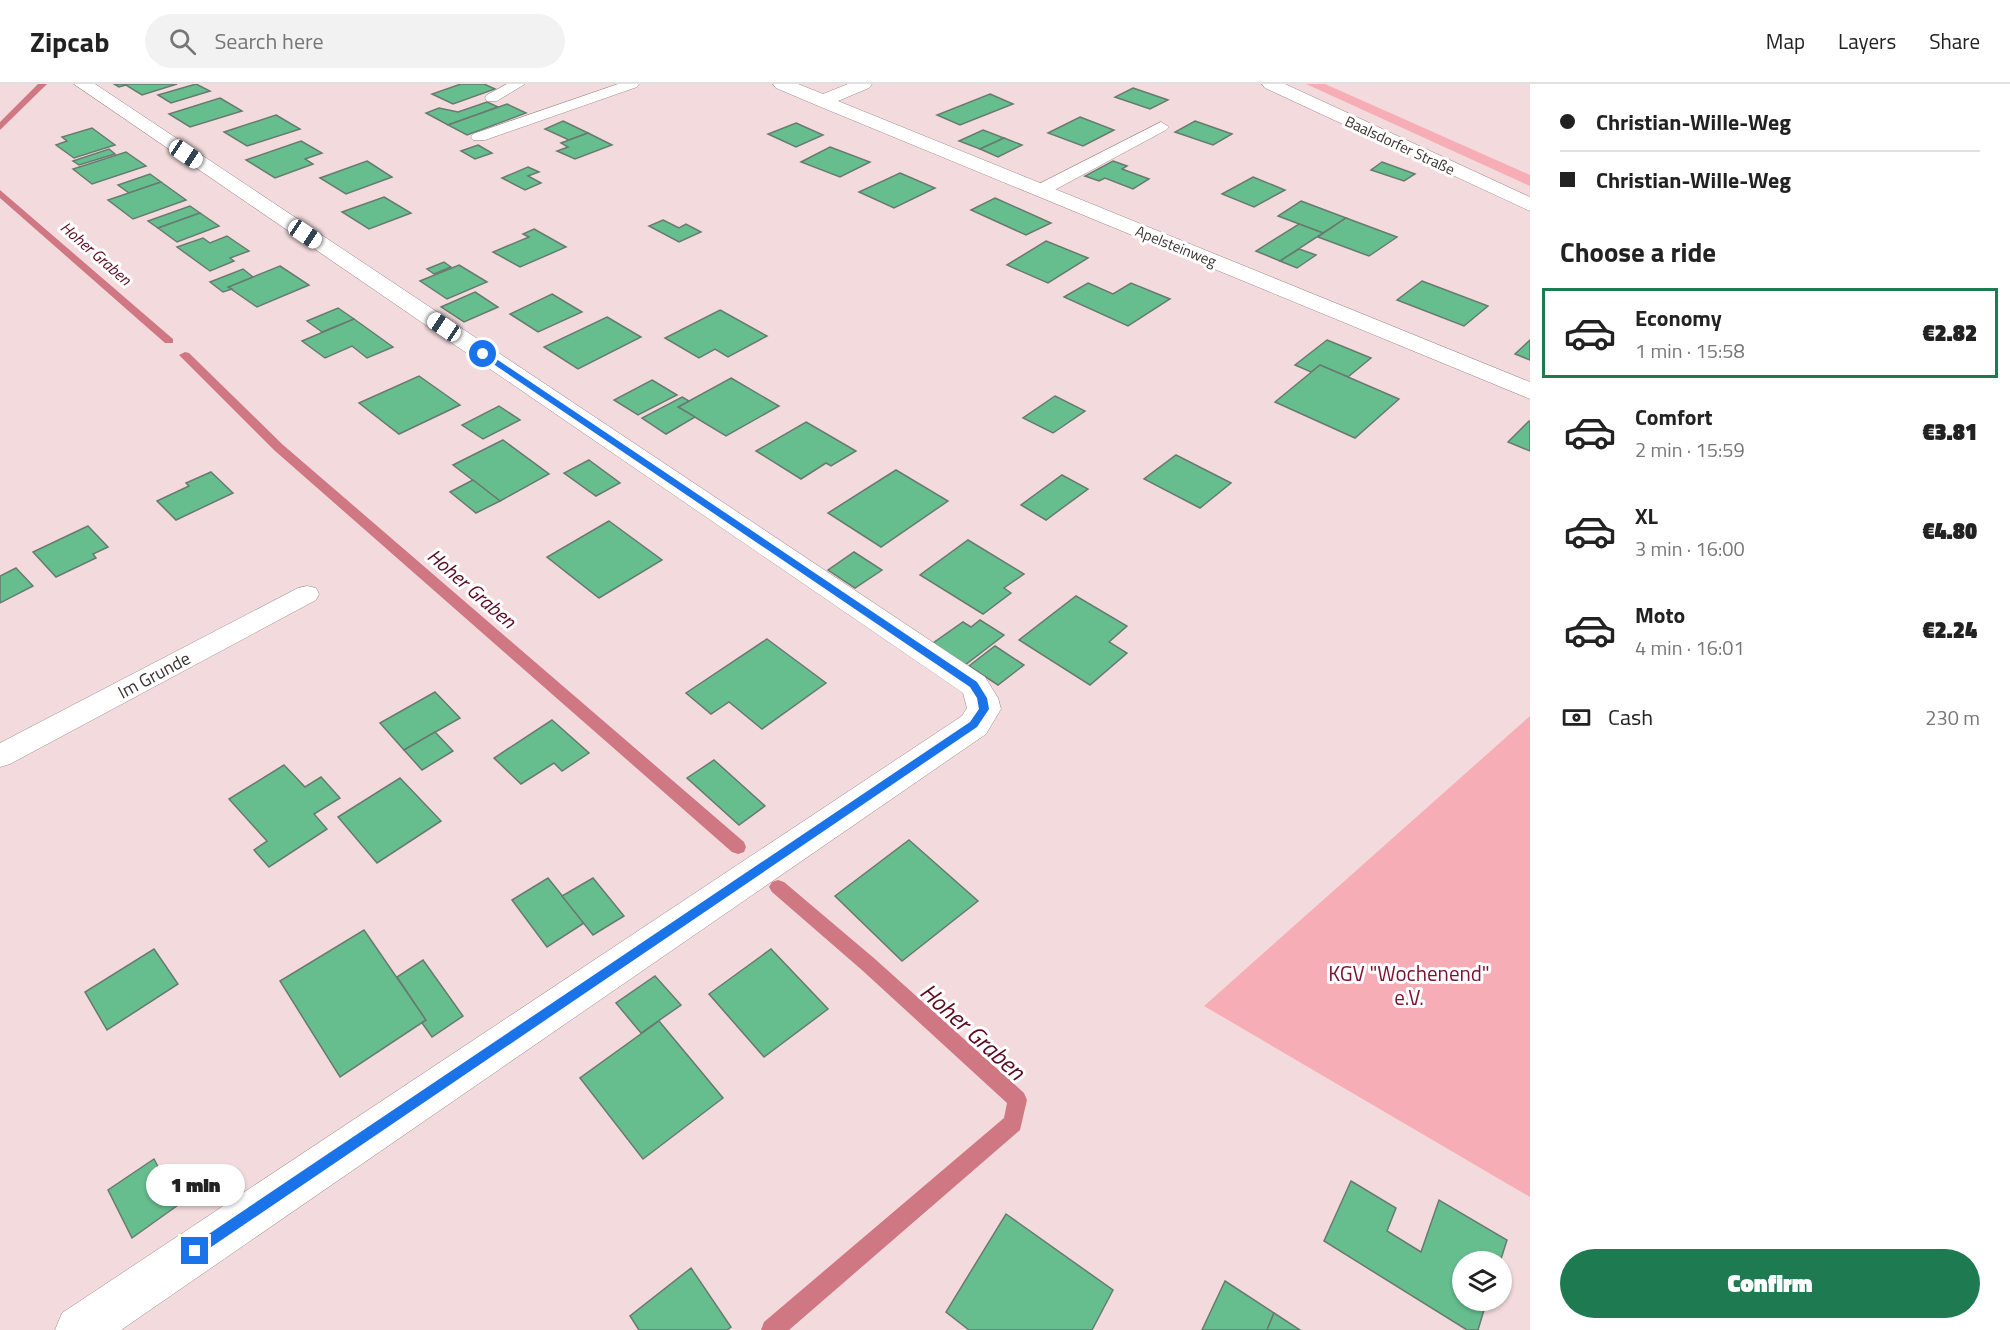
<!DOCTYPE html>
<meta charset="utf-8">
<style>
:root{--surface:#fff;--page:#f2f2f2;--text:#222;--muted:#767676;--line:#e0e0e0;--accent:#1e7b51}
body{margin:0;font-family:"Titillium Web",sans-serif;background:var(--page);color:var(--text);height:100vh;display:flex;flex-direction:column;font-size:22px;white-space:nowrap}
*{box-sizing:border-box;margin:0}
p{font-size:20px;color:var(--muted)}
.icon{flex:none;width:33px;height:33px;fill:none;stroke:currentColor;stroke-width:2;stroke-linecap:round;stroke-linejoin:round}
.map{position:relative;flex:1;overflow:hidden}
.sheet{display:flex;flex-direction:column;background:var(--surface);width:480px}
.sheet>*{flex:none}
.banner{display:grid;align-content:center;height:132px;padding:0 30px;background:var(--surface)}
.fabs{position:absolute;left:1452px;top:1167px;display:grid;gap:12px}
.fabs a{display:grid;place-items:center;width:60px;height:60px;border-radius:50%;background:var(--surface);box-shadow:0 2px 4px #0004;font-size:30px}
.end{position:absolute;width:27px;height:27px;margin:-14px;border:8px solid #1a73e8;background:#fff;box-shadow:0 0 0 3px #fff}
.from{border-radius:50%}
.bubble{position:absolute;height:42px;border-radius:21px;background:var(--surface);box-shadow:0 2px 4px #0004;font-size:20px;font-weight:800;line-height:42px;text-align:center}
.car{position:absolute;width:18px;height:36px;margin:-18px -9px;border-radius:8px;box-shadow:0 0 4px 2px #0007;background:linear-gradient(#fff 24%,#345 0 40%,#fff 0 76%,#345 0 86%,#fff 0)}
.banner b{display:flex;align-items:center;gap:21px;height:57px;font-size:22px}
.banner b+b{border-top:2px solid var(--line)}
.banner i{width:15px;height:15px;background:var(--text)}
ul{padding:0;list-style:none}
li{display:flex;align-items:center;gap:18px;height:90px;margin:0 12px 9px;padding:0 18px;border:3px solid transparent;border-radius:0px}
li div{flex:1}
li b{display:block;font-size:22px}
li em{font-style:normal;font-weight:800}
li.on{border-color:var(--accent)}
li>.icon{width:54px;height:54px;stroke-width:1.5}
h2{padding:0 30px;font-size:27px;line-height:72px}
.pay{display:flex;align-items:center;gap:15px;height:66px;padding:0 30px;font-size:22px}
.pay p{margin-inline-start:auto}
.cta{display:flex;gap:12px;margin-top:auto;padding:12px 30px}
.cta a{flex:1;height:69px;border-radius:36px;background:var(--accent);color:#fff;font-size:24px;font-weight:800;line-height:69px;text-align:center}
header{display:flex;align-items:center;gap:36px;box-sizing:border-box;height:84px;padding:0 30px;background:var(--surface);border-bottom:2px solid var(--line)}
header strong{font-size:28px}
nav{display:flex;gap:33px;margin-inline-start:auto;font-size:21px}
.search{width:420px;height:54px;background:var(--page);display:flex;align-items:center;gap:15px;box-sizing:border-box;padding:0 21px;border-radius:33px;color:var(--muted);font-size:22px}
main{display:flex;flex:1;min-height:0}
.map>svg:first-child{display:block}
</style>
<header>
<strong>Zipcab</strong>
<div class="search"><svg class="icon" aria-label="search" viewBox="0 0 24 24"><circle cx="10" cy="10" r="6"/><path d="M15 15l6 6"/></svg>Search here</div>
<nav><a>Map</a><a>Layers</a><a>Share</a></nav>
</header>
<main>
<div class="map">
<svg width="1530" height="1246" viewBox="0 0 1530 1246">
<rect width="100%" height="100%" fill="#f3dbdd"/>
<g fill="#f7adb6">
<polygon points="1306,0 1325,0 1530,91 1530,102"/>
<polygon points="1530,632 1530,1113 1204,922"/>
</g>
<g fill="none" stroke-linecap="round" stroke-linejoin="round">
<g fill="#cf7783" fill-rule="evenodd">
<polygon points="38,0 47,0 0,46 0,38"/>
<polygon points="0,106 173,255 173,259 165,259 0,114"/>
<polygon points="185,268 189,269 282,360 744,758 746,763 744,768 738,770 732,768 274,366 179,271"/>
<polygon points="778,796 784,798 875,875 1024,1009 1027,1016 1020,1046 789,1246 761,1246 764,1238 1004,1034 1007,1019 863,887 772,808 769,803 772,798"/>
</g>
</g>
<g fill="#66be8f" stroke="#687a6f" stroke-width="1.5">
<polygon points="114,0 177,0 142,11 126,1 119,3"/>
<polygon points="196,0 210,7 171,19 158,11"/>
<polygon points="461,0 484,0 495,5 453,20 432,10"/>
<polygon points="1133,4 1168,16 1150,25 1115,13"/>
<polygon points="990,10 1013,20 960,41 937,31"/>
<polygon points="220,14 242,27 190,43 169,30"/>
<polygon points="487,18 498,23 448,41 426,29 439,24 458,28"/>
<polygon points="507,20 526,29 467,51 448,41"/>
<polygon points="276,31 300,45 247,62 224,48"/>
<polygon points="1080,33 1114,46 1083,62 1048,49"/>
<polygon points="563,37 588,49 569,56 545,45"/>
<polygon points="1195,37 1232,50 1213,61 1175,48"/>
<polygon points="796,39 823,51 796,63 768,50"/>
<polygon points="92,44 115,61 74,74 56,61 67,57 62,53"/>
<polygon points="983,46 1004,54 980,65 959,57"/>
<polygon points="588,49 612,61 575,75 557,67 568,63 561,59"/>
<polygon points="1004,54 1022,61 998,73 980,65"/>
<polygon points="301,57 322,69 305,75 313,80 275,94 246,76"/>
<polygon points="478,61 492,69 475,75 461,67"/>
<polygon points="830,63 870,78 840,93 801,78"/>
<polygon points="109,65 115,70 79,81 73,77"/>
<polygon points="126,68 146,82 92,100 73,85"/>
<polygon points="367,77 392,93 346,110 320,94"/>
<polygon points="1113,77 1127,82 1122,85 1149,95 1133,105 1105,94 1099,97 1085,92"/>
<polygon points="1382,78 1415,90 1404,97 1371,86"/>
<polygon points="528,83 539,88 528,92 541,99 525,106 502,94"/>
<polygon points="900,89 935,104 894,124 859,108"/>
<polygon points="150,90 161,98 129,109 118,101"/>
<polygon points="1253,93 1285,106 1254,123 1222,110"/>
<polygon points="161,98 186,116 133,135 108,116"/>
<polygon points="384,113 411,129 369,145 342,128"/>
<polygon points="995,114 1051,139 1026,151 971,126"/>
<polygon points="1301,117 1346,134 1323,149 1278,132"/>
<polygon points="190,122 200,129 158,144 148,137"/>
<polygon points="200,129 219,142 177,158 158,144"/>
<polygon points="1346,134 1397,153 1369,172 1318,153"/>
<polygon points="663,136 679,144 686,140 701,148 679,158 649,142"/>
<polygon points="1299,140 1323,149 1280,177 1256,167"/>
<polygon points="534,145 566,163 520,183 493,168 529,153 523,150"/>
<polygon points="227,152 249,167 230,174 234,177 210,187 177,163 203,154 210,159"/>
<polygon points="1046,157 1088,174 1048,199 1007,181"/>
<polygon points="1299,165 1316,171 1297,184 1280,177"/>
<polygon points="444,178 451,183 434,190 427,185"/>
<polygon points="459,181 487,198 447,215 420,197"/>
<polygon points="280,182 309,201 257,223 228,203"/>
<polygon points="243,185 253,193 228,203 232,205 223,208 210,198"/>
<polygon points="1422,197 1488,222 1464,242 1397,216"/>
<polygon points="1088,199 1113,210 1131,199 1170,215 1128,242 1064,213"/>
<polygon points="475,208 498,223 464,238 441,223"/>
<polygon points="552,210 582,228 538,248 510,230"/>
<polygon points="338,224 354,235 322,248 307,237"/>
<polygon points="720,226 767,252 728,273 715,265 699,274 665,254"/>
<polygon points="607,233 641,253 578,285 544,263"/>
<polygon points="354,235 393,263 367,274 352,262 325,274 302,257"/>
<polygon points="1327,256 1371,274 1348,293 1320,281 1311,288 1295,281"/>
<polygon points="1530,256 1530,276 1515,270"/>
<polygon points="1320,281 1348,293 1399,315 1355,354 1275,318"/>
<polygon points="419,292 460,321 399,350 359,319"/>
<polygon points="731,294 779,322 726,352 678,323"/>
<polygon points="652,296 677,311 638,331 614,316"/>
<polygon points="1055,312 1085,327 1053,349 1023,334"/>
<polygon points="682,313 689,317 678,323 695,333 666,350 642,334"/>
<polygon points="499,322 520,336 483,355 462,341"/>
<polygon points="1529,337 1530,338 1530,367 1508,358"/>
<polygon points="806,338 856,367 831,382 826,379 801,395 756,367"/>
<polygon points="503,356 549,390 500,417 453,381"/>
<polygon points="1176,371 1231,399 1200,424 1144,395"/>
<polygon points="589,376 620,399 596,412 564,389"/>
<polygon points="896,386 948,417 881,463 828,429"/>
<polygon points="211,388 233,409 176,436 157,417 189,402 186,399"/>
<polygon points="1062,391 1088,405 1046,436 1021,421"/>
<polygon points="473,396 500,417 476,429 450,408"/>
<polygon points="609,437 662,476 599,514 547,473"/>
<polygon points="88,442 108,463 93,470 96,474 56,493 33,468"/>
<polygon points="968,456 1024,490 1004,504 1011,509 983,530 920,491"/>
<polygon points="854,468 882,486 855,504 828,486"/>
<polygon points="16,484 33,502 0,519 0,492"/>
<polygon points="1076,512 1127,542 1109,558 1127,569 1090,601 1019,556"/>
<polygon points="980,536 1004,551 965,581 933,559 963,538 971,543"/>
<polygon points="767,555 826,599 762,645 729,618 711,630 686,609"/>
<polygon points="995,562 1024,581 998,601 969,582"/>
<polygon points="435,608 460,634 404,666 380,639"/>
<polygon points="552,636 589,669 562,687 554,679 521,700 494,674"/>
<polygon points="435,648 453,667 422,686 404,666"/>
<polygon points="714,676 765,722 739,741 687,694"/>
<polygon points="284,681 305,703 321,693 340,714 314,730 327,745 269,783 254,766 267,757 229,715"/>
<polygon points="400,694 441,737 377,779 338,733"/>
<polygon points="909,756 978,817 902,877 835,812"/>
<polygon points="548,794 584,839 547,863 512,816"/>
<polygon points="593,794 624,832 593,851 562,812"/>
<polygon points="364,846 426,936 340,993 280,897"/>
<polygon points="154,865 178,900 107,946 85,908"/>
<polygon points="771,865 828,925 764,973 709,910"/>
<polygon points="423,876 463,932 432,953 422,939 426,936 397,893"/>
<polygon points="655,892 681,921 641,949 616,919"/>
<polygon points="659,937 723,1014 643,1075 580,994"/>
<polygon points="154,1075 178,1121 132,1154 108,1106"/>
<polygon points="1351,1097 1396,1124 1387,1147 1421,1168 1439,1116 1507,1156 1500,1178 1462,1178 1462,1216 1487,1216 1478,1246 1467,1246 1324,1157"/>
<polygon points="1006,1130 1113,1206 1092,1246 969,1246 946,1228"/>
<polygon points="691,1184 731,1243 727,1246 639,1246 630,1232"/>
<polygon points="1225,1197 1274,1229 1267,1246 1202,1246"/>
<polygon points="1274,1229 1300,1246 1267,1246"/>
</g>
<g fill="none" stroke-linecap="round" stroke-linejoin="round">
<defs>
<g id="service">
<polygon points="507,0 525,0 497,17 487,17 485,14 487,11"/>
<polygon points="618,0 639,0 637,3 485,56 473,56 471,53 473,50"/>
<polygon points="1161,38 1169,43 1166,46 1047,110 1041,111 1033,106 1035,102"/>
<polygon points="307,502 316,504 319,510 316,516 10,680 0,683 0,659 298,504"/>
</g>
<g id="minor">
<polygon points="74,0 95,0 985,593 998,614 1001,625 986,650 121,1246 55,1246 62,1229 962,632 967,624 963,609"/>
<polygon points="773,0 798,0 823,10 848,0 872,0 869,4 838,17 1530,298 1530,315 816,21 776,4"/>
</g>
<polygon id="secondary" points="1262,0 1285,0 1530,113 1530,127 1265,4"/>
</defs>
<use href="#service" stroke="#9f8a8c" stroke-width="1"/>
<use href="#minor" stroke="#9f8a8c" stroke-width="1"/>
<use href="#secondary" stroke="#9f8a8c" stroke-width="1"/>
<use href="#service" fill="#fff" fill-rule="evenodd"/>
<use href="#minor" fill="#fff" fill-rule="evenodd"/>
<use href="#secondary" fill="#fff" fill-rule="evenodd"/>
</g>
<polygon fill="#1a73e8" points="480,268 486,268 977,598 987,614 989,625 977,643 195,1174 191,1172 189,1167 191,1162 970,638 979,625 977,614 970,603 480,271"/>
<g text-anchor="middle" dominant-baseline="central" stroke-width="6" stroke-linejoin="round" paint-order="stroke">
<g font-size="15" fill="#3d3334" stroke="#fff">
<text transform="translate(1400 61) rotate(25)">Baalsdorfer Straße</text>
<text transform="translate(1176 162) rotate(22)">Apelsteinweg</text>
</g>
<g font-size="16" font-style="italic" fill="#5a0920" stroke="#fff">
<text transform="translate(96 169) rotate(41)">Hoher Graben</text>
</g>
<g font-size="18" fill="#3d3334" stroke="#fff">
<text transform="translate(154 591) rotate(-28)">Im Grunde</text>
</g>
<g font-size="20" font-style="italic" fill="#5a0920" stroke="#fff">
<text transform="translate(472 504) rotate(41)">Hoher Graben</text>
</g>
<g font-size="21" fill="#7b102f" stroke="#fff">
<text x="1409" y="889">KGV "Wochenend"<tspan x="1409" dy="24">e.V.</tspan></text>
</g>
<g font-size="24" font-style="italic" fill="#5a0920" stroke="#fff">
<text transform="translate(973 947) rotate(42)">Hoher Graben</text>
</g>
</g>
</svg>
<div class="fabs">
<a><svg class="icon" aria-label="layers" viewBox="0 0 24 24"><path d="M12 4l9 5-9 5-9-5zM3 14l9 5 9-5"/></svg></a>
</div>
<i class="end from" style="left:483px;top:270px"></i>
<i class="end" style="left:195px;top:1167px"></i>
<div class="bubble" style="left:146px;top:1080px;width:99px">1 min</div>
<i class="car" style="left:186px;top:70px;rotate:124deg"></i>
<i class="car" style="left:305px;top:150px;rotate:124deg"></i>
<i class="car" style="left:444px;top:243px;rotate:304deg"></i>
</div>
<section class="sheet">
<div class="banner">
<b><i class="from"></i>Christian-Wille-Weg</b>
<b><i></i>Christian-Wille-Weg</b>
</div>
<h2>Choose a ride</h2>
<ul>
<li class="on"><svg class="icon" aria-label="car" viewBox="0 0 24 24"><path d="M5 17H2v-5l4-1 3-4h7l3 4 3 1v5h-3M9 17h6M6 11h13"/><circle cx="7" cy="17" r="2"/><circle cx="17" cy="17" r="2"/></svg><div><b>Economy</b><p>1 min · 15:58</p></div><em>€2.82</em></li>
<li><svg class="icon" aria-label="car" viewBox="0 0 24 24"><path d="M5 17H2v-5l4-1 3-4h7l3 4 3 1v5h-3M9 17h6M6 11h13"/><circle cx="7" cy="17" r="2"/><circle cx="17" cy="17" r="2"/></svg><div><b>Comfort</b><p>2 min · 15:59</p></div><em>€3.81</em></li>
<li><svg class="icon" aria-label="car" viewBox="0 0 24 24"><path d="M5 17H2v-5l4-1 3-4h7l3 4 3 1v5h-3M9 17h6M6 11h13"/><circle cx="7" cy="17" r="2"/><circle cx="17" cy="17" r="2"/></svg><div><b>XL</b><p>3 min · 16:00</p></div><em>€4.80</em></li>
<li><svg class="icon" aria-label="car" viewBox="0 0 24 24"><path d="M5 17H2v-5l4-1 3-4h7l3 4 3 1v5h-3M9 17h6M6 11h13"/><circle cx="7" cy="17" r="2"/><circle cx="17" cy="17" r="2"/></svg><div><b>Moto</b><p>4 min · 16:01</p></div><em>€2.24</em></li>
</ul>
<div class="pay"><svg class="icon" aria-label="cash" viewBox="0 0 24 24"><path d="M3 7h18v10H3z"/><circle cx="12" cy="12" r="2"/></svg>Cash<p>230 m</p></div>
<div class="cta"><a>Confirm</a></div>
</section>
</main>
